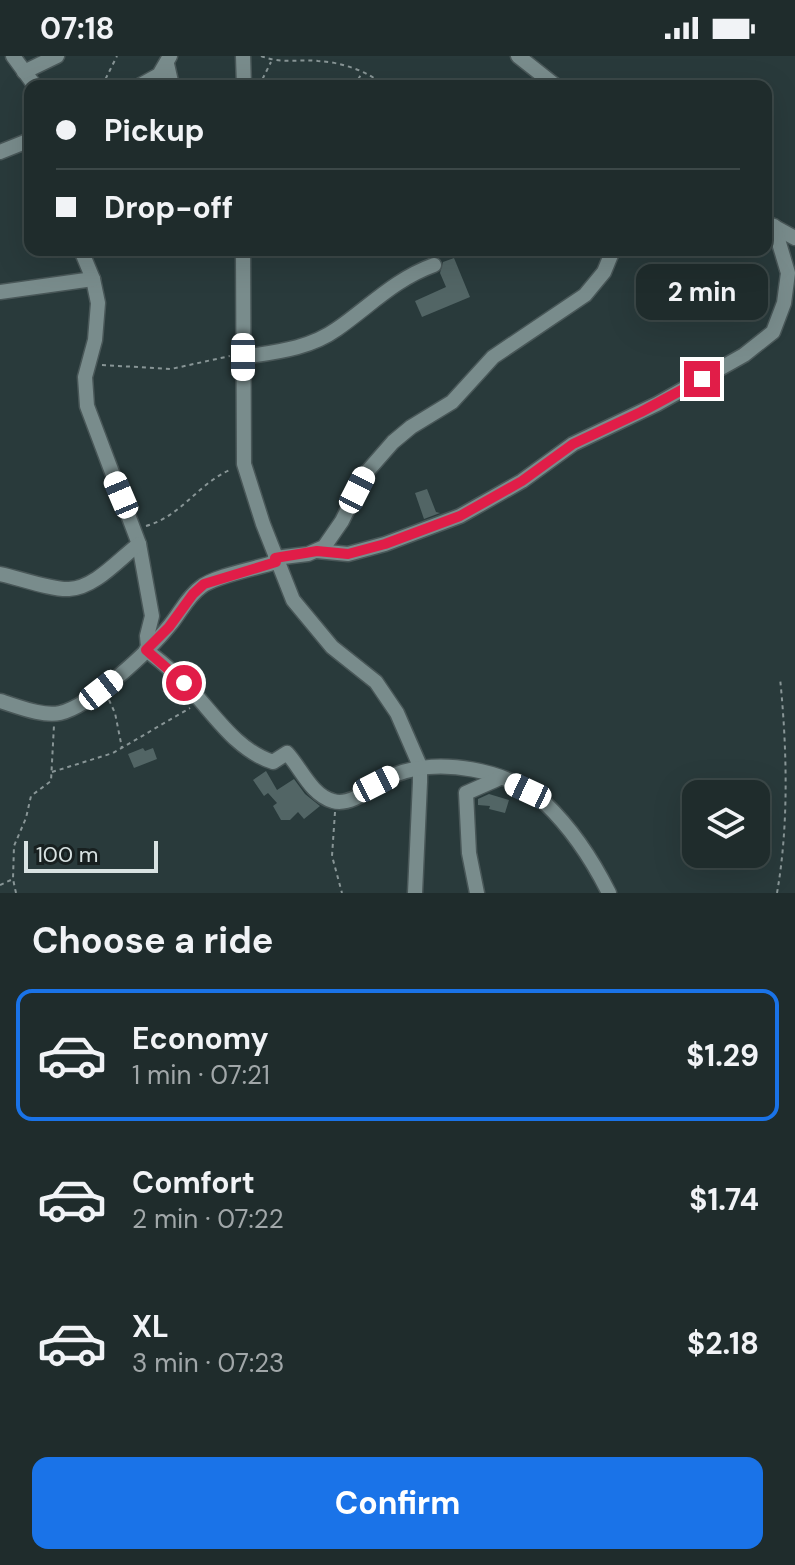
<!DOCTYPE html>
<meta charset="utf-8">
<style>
:root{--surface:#1f2c2c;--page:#273434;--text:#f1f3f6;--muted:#a1a7a9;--line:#3c4848;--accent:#1a73e8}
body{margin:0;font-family:"DM Sans",sans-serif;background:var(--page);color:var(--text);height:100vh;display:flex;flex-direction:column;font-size:30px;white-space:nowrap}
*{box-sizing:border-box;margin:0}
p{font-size:26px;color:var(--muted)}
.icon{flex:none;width:44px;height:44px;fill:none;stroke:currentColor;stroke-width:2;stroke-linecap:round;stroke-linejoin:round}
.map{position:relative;height:837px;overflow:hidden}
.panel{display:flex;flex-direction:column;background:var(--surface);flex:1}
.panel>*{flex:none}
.banner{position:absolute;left:24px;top:24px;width:748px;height:176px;border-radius:16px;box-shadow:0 8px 32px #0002,0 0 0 2px var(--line);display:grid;align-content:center;height:176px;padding:0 32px;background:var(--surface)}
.tools{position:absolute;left:682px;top:724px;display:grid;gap:16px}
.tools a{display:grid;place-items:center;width:88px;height:88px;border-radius:16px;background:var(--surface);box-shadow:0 8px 32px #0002,0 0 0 2px var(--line);font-size:40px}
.scale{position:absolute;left:24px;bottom:20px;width:134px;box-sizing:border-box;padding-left:8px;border:4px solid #d8e2e2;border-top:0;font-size:22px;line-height:28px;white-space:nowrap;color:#d8e2e2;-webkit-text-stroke:6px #182020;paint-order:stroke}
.end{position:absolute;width:36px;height:36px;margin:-18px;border:10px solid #e11d48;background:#fff;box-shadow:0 0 0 4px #fff}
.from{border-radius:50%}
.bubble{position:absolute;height:56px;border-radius:16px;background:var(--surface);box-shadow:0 8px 32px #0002,0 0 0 2px var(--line);font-size:26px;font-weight:700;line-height:56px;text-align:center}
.car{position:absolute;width:24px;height:48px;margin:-24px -12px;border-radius:10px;box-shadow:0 0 6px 2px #0007;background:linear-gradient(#fff 24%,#345 0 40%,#fff 0 76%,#345 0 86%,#fff 0)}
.banner b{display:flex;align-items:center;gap:28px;height:76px;font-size:30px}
.banner b+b{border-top:2px solid var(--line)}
.banner i{width:20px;height:20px;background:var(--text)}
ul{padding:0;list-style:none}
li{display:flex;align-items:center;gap:24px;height:132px;margin:0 16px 12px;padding:0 16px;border:4px solid transparent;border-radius:16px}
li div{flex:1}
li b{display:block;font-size:30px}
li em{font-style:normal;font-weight:700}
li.active{border-color:var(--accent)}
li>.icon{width:72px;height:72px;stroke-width:1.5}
h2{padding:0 32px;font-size:36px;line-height:96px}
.primary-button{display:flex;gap:16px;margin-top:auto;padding:16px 32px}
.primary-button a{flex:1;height:92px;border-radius:16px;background:var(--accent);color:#fff;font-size:32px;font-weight:700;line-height:92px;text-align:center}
.status{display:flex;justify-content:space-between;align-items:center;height:56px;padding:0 40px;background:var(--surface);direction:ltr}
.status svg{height:22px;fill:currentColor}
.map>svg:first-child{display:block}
</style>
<div class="status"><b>07:18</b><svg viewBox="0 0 49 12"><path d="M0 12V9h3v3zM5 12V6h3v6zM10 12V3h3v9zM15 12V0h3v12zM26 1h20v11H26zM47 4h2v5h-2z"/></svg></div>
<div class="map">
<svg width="795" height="837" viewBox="0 0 795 837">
<rect width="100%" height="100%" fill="#293a3b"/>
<g fill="#526565">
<polygon points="454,202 470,241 422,261 415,245 446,231 440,217 443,206"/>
<polygon points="427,433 436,456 440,457 424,463 415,437"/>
<polygon points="143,692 145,695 153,692 157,703 134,712 128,698"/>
<polygon points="266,715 277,734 294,723 305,738 320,750 304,763 298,756 290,764 281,764 273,750 277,747 268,737 264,740 253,724"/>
<polygon points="489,738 509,744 505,757 489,753 490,750 478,749 478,743"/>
</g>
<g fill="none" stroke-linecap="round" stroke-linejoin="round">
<defs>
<g id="minor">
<polyline points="13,0 35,30"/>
<polyline points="243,0 244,30"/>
<polyline points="518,0 556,30"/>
<polyline points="167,8 172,30"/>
<polyline points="24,16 57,0"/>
<polyline points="139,30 159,19 170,0"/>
<polyline points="0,96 30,84"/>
<polyline points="771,169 795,182"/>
<polyline points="81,194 93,223 98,247 95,284 85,321 87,350 139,488 152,560 147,580 148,592"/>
<polyline points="243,194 244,408 263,468 293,544 332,591 376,626 397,657 420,710 420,726 415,837"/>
<polyline points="0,236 93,223"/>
<path d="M 243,301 C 275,296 309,293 337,273 C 370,250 395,223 434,209"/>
<polyline points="317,495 348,498 385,488 460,460 522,425 573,388 657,348 744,299 773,276 784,247 788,217 774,170"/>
<polyline points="275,502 308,498 324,491 342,465 365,418 393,386 411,371 452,346 493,301 585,239 604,216 613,194"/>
<path d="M 0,518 C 19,522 52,534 69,533 C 95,532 119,503 139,488"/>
<path d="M 146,594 C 162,606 179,620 193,636 C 216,661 238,695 273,706 L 287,697 C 301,712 311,739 333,745 C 352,751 377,727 394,719 C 439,701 508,713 545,747 C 571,772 593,805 609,837"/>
<path d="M 0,645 C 17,650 43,661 60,657 C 91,650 150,594 170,569 C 180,557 188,540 201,531 C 214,520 258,512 276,506"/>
<polyline points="477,837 469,797 466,737 500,722"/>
</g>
</defs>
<use href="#minor" stroke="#495758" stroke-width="17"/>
<g stroke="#889596" stroke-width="2" stroke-dasharray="4 4" stroke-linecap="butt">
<path d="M 261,0 C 281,8 298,3 318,5 C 340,6 369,15 384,30"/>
<polyline points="102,30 117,0"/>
<polyline points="259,30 271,6"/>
<polyline points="354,30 362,17"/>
<polyline points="102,309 171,313 230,300"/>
<path d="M 146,470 C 182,460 198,427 232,413"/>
<polyline points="109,644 115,657 122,692"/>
<polyline points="52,716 113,697 190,652"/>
<polyline points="335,756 332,800 342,837"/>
<polyline points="0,829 13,823"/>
<polyline points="16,837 13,823 14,790 26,762 31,740 51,725 54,669"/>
<path d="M 777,837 C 789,769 787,691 780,622"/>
</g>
<use href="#minor" stroke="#798c8c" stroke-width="14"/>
</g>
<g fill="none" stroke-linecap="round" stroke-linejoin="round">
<polyline stroke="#e11d48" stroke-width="10" points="184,627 146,594 169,571 193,538 204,528 276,506 275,502 317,495 348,498 385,488 460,460 522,425 573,388 641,356 702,323"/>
</g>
</svg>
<div class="tools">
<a><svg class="icon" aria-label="layers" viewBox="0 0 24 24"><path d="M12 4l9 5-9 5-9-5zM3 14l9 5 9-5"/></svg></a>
</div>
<div class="scale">100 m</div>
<i class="end from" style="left:184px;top:627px"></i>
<i class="end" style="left:702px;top:323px"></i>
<div class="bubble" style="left:636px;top:208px;width:132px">2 min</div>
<i class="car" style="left:243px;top:301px;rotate:180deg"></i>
<i class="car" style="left:357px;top:434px;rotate:27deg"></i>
<i class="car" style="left:121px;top:439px;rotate:337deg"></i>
<i class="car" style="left:101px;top:634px;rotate:52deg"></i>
<i class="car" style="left:376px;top:728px;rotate:63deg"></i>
<i class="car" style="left:528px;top:735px;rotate:295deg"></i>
<div class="banner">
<b><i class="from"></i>Pickup</b>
<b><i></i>Drop-off</b>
</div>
</div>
<section class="panel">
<h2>Choose a ride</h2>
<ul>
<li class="active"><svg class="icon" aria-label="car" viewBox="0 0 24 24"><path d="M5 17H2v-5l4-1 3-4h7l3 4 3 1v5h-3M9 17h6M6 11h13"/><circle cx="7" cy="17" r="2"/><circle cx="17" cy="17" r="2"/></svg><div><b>Economy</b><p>1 min · 07:21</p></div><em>$1.29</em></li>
<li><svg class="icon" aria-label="car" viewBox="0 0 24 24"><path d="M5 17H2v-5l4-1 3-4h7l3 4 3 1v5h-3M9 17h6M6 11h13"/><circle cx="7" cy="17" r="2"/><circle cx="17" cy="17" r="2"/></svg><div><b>Comfort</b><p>2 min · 07:22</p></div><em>$1.74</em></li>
<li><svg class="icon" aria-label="car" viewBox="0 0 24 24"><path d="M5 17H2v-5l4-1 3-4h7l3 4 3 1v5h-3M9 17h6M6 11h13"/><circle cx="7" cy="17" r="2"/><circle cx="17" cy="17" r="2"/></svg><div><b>XL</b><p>3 min · 07:23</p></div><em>$2.18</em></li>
</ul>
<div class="primary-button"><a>Confirm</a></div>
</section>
